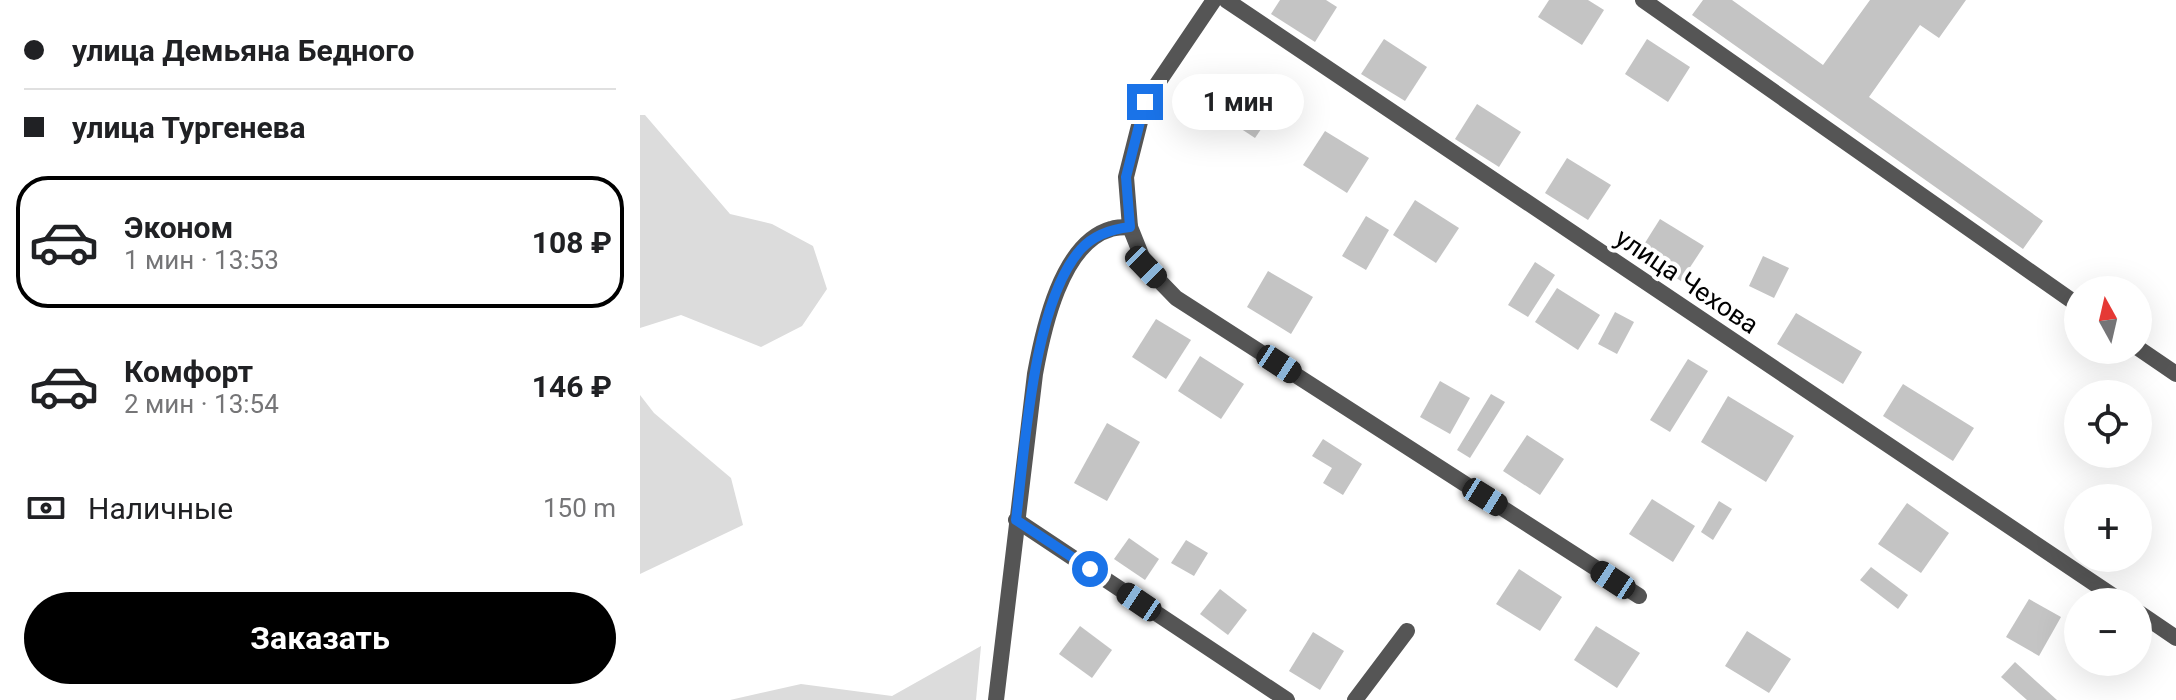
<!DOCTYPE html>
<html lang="ru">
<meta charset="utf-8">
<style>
:root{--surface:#fff;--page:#f6f6f6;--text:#202124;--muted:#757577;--line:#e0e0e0;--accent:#000}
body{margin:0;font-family:Roboto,sans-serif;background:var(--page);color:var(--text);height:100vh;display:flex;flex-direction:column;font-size:30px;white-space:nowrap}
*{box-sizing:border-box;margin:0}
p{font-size:26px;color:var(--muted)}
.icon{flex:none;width:44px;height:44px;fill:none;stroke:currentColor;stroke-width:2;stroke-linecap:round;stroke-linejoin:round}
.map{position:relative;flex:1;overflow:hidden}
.details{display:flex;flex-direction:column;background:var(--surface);width:640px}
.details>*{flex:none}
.hud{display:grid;align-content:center;height:176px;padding:0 24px;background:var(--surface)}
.needle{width:52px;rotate:352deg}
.controls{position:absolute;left:1424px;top:276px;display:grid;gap:16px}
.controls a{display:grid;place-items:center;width:88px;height:88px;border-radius:50%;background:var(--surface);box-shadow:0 8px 32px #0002;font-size:40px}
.end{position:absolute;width:36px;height:36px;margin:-18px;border:10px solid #1a73e8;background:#fff;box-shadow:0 0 0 4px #fff}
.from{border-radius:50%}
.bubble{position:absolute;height:56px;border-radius:28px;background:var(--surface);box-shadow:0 8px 32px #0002;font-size:26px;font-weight:700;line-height:56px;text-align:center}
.car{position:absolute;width:24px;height:48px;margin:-24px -12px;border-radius:10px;box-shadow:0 0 6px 2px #0007;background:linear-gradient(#222 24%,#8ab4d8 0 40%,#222 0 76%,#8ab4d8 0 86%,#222 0)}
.hud b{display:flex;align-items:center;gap:28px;height:76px;font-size:30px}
.hud b+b{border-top:2px solid var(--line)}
.hud i{width:20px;height:20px;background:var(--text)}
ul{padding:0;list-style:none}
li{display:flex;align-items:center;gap:24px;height:132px;margin:0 16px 12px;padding:0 8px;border:4px solid transparent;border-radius:32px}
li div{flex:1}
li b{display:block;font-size:30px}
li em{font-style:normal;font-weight:700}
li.current{border-color:var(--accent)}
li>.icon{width:72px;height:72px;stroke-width:1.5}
.pay{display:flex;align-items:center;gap:20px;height:88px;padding:0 24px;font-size:30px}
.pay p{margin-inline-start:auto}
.primary-button{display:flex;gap:16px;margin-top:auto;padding:16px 24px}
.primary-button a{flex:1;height:92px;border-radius:48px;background:var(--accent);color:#fff;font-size:32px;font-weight:700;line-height:92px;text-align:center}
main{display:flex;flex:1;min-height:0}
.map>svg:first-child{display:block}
</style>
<main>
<section class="details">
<div class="hud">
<b><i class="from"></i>улица Демьяна Бедного</b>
<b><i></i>улица Тургенева</b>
</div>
<ul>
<li class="current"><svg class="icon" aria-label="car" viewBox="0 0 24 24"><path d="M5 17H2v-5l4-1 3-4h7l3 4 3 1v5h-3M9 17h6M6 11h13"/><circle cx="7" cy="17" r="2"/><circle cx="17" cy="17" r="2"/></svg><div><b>Эконом</b><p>1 мин · 13:53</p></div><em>108 ₽</em></li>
<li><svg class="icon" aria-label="car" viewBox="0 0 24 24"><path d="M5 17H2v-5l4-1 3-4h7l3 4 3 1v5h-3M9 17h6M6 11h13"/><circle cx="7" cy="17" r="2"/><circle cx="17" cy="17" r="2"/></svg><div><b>Комфорт</b><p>2 мин · 13:54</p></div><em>146 ₽</em></li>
</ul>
<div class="pay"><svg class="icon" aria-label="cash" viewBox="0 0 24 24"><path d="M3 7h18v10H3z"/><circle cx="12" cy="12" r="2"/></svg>Наличные<p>150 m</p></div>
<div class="primary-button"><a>Заказать</a></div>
</section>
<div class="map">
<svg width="1536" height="700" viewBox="0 0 1536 700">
<rect width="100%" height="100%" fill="#fff"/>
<g fill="#dcdcdc">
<polygon points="0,115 5,115 90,214 132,224 173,246 187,289 162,326 121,347 41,315 0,328"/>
<polygon points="0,395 14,413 91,478 103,525 0,574"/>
<polygon points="341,646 336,700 90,700 161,684 252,696"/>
</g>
<g fill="#c4c4c4">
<polygon points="640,0 686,0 697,7 675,42 631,14"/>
<polygon points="909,0 948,0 964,10 942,45 898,17"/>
<polygon points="1063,0 1092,0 1183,65 1230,0 1326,0 1299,38 1280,25 1229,97 1403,221 1383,249 1052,15"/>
<polygon points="744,39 787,67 765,101 721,74"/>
<polygon points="1007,39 1050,67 1028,102 985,74"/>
<polygon points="598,87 634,110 615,138 580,115"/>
<polygon points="837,104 881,132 859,167 815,139"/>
<polygon points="685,131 729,158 707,193 663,165"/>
<polygon points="927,158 971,185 948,220 905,193"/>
<polygon points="775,200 819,228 796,263 753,235"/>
<polygon points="726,216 749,230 726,270 702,256"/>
<polygon points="1020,219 1064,246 1041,281 998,254"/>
<polygon points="1123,256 1149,268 1134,298 1109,286"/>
<polygon points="895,262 915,275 888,317 868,305"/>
<polygon points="628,271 673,297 651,334 607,307"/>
<polygon points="917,288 960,315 938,350 895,322"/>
<polygon points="975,312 994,322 977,354 958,344"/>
<polygon points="1156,313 1222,352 1203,384 1137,344"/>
<polygon points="516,319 551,340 526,379 492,357"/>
<polygon points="560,356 604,384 581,419 538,391"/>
<polygon points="1048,359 1068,371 1030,432 1010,420"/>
<polygon points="800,381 830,398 810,434 780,417"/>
<polygon points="1263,384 1334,428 1313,461 1243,416"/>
<polygon points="851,394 865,402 830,458 817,450"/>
<polygon points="1088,396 1154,436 1126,482 1061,442"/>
<polygon points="467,423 500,442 467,501 434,483"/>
<polygon points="887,435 924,459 900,495 863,471"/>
<polygon points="683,439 722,464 703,495 683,483 692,468 672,456"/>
<polygon points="1012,499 1055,526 1033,562 989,534"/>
<polygon points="1079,501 1092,509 1073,540 1061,532"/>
<polygon points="1267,503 1309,533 1281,573 1238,544"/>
<polygon points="489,538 519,559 505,580 474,559"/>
<polygon points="546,540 568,553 554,576 531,563"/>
<polygon points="1231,567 1268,595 1258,609 1220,580"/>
<polygon points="879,569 922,597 900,631 856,604"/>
<polygon points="580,589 607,610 588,635 560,614"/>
<polygon points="1389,599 1421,617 1399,656 1366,637"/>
<polygon points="440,626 472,650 452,678 419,654"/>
<polygon points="956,626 1000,653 977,688 934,660"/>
<polygon points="1107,631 1151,659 1129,693 1085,666"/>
<polygon points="673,632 704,651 680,690 649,671"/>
<polygon points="1375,662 1417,700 1387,700 1361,677"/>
</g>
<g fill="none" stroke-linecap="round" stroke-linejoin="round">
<g stroke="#555" stroke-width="16">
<polyline points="574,0 505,102 486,177 490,227 506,267 536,298 999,596"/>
<polyline points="586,0 1482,602"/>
<polyline points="1003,0 1438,305"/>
<polyline points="1498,348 1536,374"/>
<polyline points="376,520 647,700"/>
<polyline points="1498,612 1536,638"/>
<path d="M 356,700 L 395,374 C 403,330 421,243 471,229 C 477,227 484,227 490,227"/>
<polyline points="715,700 767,631"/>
</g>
</g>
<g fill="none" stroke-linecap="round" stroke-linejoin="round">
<path stroke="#1a73e8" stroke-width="10" d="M 450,569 L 376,520 C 385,448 393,302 441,249 C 454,235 472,229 490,227 L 486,177 L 505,102"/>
</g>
<g text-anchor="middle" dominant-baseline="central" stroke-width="8" stroke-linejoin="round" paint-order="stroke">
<g font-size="26" fill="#000" stroke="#fff">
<text transform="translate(1047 281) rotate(34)">улица Чехова</text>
</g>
</g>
</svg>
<div class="controls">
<a><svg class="needle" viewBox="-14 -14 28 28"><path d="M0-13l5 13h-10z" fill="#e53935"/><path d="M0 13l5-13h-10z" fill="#757577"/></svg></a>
<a><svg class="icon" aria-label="locate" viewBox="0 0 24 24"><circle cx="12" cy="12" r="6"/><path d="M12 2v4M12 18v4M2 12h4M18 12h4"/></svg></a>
<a>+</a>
<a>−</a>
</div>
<i class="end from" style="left:450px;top:569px"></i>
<i class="end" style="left:505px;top:102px"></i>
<div class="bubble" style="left:532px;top:74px;width:132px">1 мин</div>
<i class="car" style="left:506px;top:267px;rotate:136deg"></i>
<i class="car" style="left:639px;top:364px;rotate:123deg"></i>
<i class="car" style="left:845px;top:497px;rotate:122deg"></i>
<i class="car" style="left:973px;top:580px;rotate:303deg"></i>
<i class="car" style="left:499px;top:602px;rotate:304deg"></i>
</div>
</main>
